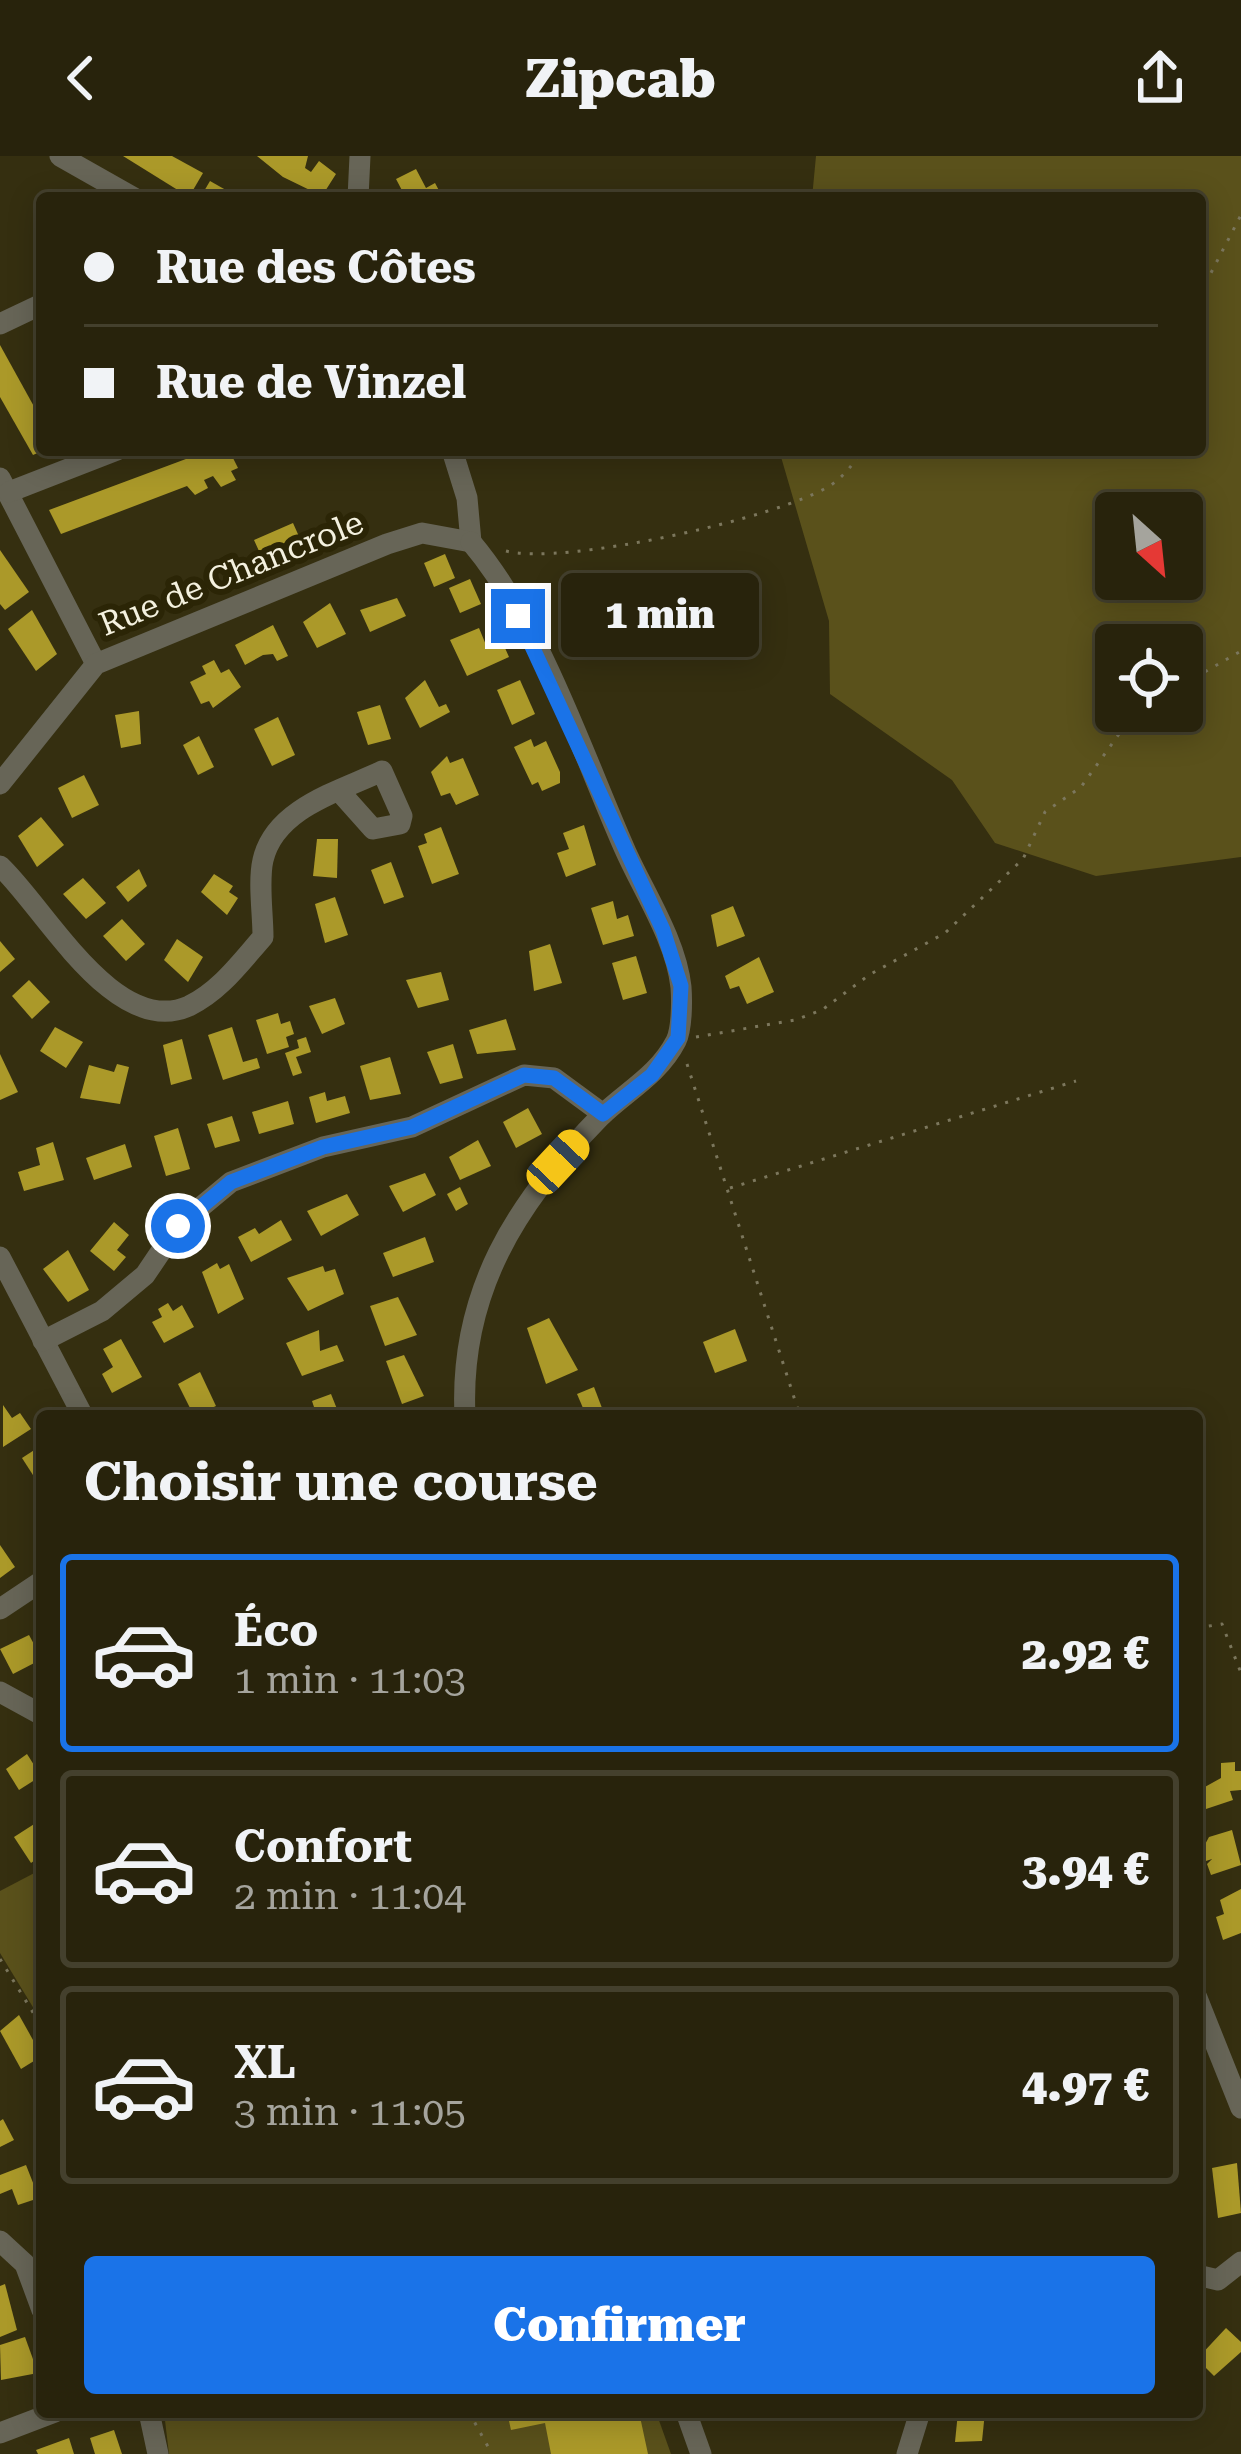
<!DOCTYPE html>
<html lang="fr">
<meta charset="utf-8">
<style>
:root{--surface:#28230c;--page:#342f1a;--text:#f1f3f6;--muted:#a5a49d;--line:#44402d;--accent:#1a73e8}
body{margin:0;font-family:"Roboto Serif",serif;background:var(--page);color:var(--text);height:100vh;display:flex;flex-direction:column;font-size:45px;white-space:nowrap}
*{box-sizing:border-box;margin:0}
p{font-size:39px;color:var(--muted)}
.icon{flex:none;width:66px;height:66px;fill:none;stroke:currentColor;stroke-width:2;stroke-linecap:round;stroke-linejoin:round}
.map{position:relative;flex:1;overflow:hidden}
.side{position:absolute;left:36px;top:1254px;width:1167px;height:1008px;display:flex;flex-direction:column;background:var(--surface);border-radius:12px;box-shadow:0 6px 30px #0003,0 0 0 3px var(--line)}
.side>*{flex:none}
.guide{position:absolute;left:36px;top:36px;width:1170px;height:264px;border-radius:12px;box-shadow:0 6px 30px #0003,0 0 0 3px var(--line);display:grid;align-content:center;height:264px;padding:0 48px;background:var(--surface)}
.needle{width:78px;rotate:153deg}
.tools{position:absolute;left:1095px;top:336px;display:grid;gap:24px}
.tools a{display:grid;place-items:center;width:108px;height:108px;border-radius:12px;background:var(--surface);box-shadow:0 6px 30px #0003,0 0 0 3px var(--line);font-size:60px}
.end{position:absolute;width:54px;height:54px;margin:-27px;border:15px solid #1a73e8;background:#fff;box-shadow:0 0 0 6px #fff}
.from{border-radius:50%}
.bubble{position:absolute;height:84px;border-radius:12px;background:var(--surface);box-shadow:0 6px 30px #0003,0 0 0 3px var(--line);font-size:39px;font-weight:800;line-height:84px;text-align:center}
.car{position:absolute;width:36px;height:72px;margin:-36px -18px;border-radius:15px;box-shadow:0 0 9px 3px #0007;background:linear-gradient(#f5c518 24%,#345 0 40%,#f5c518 0 76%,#345 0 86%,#f5c518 0)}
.guide b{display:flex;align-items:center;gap:42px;height:114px;font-size:45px}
.guide b+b{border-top:3px solid var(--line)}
.guide i{width:30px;height:30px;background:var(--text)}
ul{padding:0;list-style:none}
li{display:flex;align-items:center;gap:36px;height:198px;margin:0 24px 18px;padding:0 24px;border:6px solid var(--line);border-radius:12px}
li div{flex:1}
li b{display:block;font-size:45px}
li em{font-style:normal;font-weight:800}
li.active{border-color:var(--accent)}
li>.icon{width:108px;height:108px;stroke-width:1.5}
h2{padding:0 48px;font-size:54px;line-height:144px}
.primary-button{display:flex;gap:24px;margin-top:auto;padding:24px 48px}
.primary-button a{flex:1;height:138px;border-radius:12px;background:var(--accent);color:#fff;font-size:48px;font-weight:800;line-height:138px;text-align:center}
header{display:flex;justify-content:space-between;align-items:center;height:156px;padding:0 48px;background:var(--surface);font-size:54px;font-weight:800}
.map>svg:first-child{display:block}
</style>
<header><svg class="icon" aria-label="back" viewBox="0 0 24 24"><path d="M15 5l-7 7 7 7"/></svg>Zipcab<svg class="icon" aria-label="share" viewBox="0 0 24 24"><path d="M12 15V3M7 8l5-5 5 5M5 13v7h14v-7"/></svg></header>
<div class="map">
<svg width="1241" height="2298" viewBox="0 0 1241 2298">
<rect width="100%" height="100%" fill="#352f10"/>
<g fill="#5a511b" fill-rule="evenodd">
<path d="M 816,0 L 1241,0 L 1241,701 L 1096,720 L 995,687 L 952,624 L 830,538 L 829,465 L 779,294 L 1200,294 L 1200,42 L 812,42 ZM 1116,357 L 1182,357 L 1182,423 L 1116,423 ZM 1182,489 L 1182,555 L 1116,555 L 1116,489 Z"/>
<polygon points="42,1713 42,1866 0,1797 0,1735"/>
<polygon points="164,2256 656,2256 671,2298 169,2298"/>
</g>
<g fill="#ab9929">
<polygon points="123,0 172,0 203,17 189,41"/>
<polygon points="257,0 308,0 305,12 311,16 319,5 336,18 322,40 283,21"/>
<polygon points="416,13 426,32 435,27 443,42 406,42 396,23"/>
<polygon points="210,25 240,42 200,42"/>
<polygon points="0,189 42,265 42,295 33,299 0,241"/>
<polygon points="229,294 238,312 231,315 236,324 221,331 213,320 204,324 208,332 195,339 187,330 61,378 49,354 202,297"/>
<polygon points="293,367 305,394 278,406 275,398 263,404 254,384"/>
<polygon points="0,394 29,436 5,454 0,448"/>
<polygon points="445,398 455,422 434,431 424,407"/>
<polygon points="470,423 481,448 460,457 449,432"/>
<polygon points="397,442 406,460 370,476 360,454"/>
<polygon points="330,447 346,478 317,492 303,466"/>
<polygon points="32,454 57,498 36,515 8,473"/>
<polygon points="273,469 288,500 277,505 273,498 263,499 245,509 235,489"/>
<polygon points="479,472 486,489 501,483 509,501 467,520 450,484"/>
<polygon points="214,504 221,517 229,513 241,531 213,552 209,545 201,548 190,526 206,518 202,510"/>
<polygon points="425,524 439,551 446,548 450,556 420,572 405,542"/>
<polygon points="520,524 535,558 512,569 497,534"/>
<polygon points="380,549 391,583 368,589 357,556"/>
<polygon points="139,555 141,588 121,592 115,559"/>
<polygon points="278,561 295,599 272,610 254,573"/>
<polygon points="199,580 214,611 198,619 183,589"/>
<polygon points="531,583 534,591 546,585 560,616 560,627 542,635 538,626 532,629 514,591"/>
<polygon points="447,600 450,607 463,602 479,639 456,649 450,637 441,640 431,616"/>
<polygon points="84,619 99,649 72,662 58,632"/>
<polygon points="41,661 64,689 37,711 18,680"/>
<polygon points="584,669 596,709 566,721 557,697 569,693 563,677"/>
<polygon points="441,671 459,718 432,728 418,690 427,687 424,678"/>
<polygon points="317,683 338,683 337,722 313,720"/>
<polygon points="391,706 404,741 384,748 371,714"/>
<polygon points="139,713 147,730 128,746 116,731"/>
<polygon points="214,718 233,730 229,736 238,742 227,759 201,736"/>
<polygon points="83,722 106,747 86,763 63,738"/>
<polygon points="335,741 348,779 325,787 315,748"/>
<polygon points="613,745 617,763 628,759 634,780 603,789 591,752"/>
<polygon points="733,750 745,780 717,791 711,759"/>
<polygon points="122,763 145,788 126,805 103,780"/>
<polygon points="177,783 203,801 188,826 164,804"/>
<polygon points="0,785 15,803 0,816"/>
<polygon points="550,788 562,827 534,835 529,795"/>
<polygon points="636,800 647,837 623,844 612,807"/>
<polygon points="759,801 774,836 747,848 739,830 730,833 725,820"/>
<polygon points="441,816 449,844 418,852 406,824"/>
<polygon points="29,824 50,846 32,863 12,840"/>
<polygon points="335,842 345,868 322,878 309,850"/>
<polygon points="278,857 281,868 290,865 294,878 286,881 289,891 267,898 256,864"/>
<polygon points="506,863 516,894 477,898 469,874"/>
<polygon points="55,871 83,886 66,912 40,895"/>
<polygon points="232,871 243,906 257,902 260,912 223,924 208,879"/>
<polygon points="306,881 311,896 296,901 302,917 293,920 285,897 299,892 297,884"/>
<polygon points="182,883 192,923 171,929 163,889"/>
<polygon points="453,888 463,922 440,928 427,896"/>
<polygon points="0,898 18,936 0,944"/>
<polygon points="390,901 401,938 370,944 360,910"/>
<polygon points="117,908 129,911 120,948 80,942 89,909 114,916"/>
<polygon points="325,936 327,945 345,940 350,957 316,967 309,941"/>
<polygon points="288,945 294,968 259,978 252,956"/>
<polygon points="528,952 542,978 516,992 503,966"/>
<polygon points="232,960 240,985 215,992 207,968"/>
<polygon points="178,972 190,1013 166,1020 154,980"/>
<polygon points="478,984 491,1010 460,1024 449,1001"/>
<polygon points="53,986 64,1024 24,1035 18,1016 40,1009 36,992"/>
<polygon points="125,988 132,1011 94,1024 86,1002"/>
<polygon points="425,1017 436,1039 403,1056 389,1030"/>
<polygon points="460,1031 468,1048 456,1055 447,1038"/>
<polygon points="347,1038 359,1059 321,1080 307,1055"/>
<polygon points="281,1064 292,1084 251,1106 238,1081 255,1072 259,1078"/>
<polygon points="114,1066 129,1079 117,1094 126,1101 114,1115 90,1095"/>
<polygon points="425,1081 434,1106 393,1121 383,1097"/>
<polygon points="68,1094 89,1134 68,1146 43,1113"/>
<polygon points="217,1107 220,1113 229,1108 244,1143 218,1158 202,1116"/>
<polygon points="323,1110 325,1116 335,1113 344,1138 308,1155 287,1122"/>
<polygon points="398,1141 417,1179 385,1190 370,1150"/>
<polygon points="168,1147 173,1155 182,1149 194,1171 164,1187 152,1166 162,1161 158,1153"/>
<polygon points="549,1162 578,1214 546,1228 527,1172"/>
<polygon points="735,1173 747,1205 715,1217 703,1186"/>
<polygon points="319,1174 320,1195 337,1189 344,1205 302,1220 286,1187"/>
<polygon points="121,1183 142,1221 112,1237 102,1218 113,1211 103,1193"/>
<polygon points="404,1199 424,1240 402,1248 386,1205"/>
<polygon points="200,1216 216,1250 194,1260 178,1228"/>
<polygon points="594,1231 602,1252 586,1259 577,1238"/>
<polygon points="331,1238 339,1258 346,1255 348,1260 317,1260 312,1245"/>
<polygon points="3,1249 12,1262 20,1257 31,1273 3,1291"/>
<polygon points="42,1289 42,1333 22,1302"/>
<polygon points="0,1389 15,1411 0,1422"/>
<polygon points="29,1479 42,1503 13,1518 0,1493"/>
<polygon points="27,1598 41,1620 19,1634 6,1613"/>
<polygon points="1235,1606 1235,1615 1241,1615 1241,1634 1230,1635 1233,1644 1206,1653 1203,1632 1221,1622 1221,1607"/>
<polygon points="42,1663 42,1699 31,1707 14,1681"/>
<polygon points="1232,1674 1241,1709 1211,1719 1207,1708 1212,1703 1206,1705 1202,1694 1209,1681"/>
<polygon points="1241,1733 1241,1777 1223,1784 1216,1761 1224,1758 1220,1744"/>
<polygon points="19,1859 42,1900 21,1913 0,1875"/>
<polygon points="3,1963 14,1984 0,1991 0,1965"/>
<polygon points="1237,2007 1241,2057 1218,2062 1212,2012"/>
<polygon points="26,2009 39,2042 18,2049 12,2033 0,2038 0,2019"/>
<polygon points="5,2128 17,2174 0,2181 0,2130"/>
<polygon points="1226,2172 1241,2186 1241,2196 1214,2220 1197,2203"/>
<polygon points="25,2181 38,2217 1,2224 0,2189"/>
<polygon points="507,2256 639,2256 648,2298 551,2298 545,2267 511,2274"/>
<polygon points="958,2256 985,2256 982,2285 955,2286"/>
<polygon points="114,2274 122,2298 95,2298 90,2282"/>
<polygon points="69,2282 74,2298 38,2298 36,2294"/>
</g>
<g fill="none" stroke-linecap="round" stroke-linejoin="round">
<g stroke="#7c775d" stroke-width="3" stroke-dasharray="3 9" stroke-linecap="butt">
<polyline points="1200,138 1241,59"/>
<path d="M 506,395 C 563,410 780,362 831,329 C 845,319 853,309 861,294"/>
<polyline points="1182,522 1203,517 1241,495"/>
<polyline points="696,881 795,864 822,854 869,819 945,777 1023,703 1045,656 1081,631 1124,571 1160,555"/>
<polyline points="687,908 800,1260"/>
<polyline points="730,1032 1076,925"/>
<polyline points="1197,1472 1222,1468 1241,1517"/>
<polyline points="0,1803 42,1871"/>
<polyline points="469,2256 492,2298"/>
</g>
<g stroke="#676557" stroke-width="21">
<polyline points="60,0 134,42"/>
<polyline points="358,42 360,0"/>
<polyline points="0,168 42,148"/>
<polyline points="452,294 467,342 471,386"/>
<polyline points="0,322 96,508"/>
<polyline points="9,336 117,294"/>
<polyline points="0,628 96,508 387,388 422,377 471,386"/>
<path d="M 0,710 C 45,752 115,883 189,850 C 220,835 241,806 263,781 C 263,757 258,726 263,704 C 275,652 340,635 382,615 L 402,660 L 400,668 L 373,673 L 340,636"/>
<polyline points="0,1101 83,1260"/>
<polyline points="43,1185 102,1155 145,1119 178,1070 231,1026 323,991 412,971 524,919 554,922 603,958"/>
<path d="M 465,1260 C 459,1137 516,1047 599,962 C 625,936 658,920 676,885 C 682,873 682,845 681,831 C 676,785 645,738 626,696 C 582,597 541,469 471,386"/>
<polyline points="0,1453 42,1425"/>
<polyline points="0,1536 42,1559"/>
<polyline points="1197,1842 1241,1952"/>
<polyline points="0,2085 25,2108 42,2154"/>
<polyline points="1197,2119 1218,2124 1241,2106"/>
<polyline points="149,2256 158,2298"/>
<polyline points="686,2256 701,2298"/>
<polyline points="0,2277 55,2256"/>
<polyline points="907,2298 920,2256"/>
</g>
</g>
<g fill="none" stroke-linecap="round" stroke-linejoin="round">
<polyline stroke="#1a73e8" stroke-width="15" points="178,1070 231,1026 323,991 412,971 524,919 554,922 603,958 652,919 678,882 681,830 663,774 518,460"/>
</g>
<g text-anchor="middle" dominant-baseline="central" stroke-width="12" stroke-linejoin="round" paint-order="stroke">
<g font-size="33" fill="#f4f1df" stroke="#2b2506">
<text transform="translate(231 417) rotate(-22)">Rue de Chancrole</text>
</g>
</g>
</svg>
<div class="tools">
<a><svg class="needle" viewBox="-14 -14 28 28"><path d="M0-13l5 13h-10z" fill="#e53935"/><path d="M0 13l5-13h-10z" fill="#a5a49d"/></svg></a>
<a><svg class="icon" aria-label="locate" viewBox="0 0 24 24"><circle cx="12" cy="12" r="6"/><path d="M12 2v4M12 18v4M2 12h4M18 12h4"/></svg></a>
</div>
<i class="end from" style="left:178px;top:1070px"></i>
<i class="end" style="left:518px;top:460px"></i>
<div class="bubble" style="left:561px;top:417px;width:198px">1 min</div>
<i class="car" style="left:558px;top:1006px;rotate:43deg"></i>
<div class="guide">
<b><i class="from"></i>Rue des Côtes</b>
<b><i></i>Rue de Vinzel</b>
</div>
<section class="side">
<h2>Choisir une course</h2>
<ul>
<li class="active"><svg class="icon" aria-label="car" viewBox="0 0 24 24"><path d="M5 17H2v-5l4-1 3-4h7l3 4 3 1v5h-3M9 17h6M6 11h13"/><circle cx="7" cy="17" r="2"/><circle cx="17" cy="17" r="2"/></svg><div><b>Éco</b><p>1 min · 11:03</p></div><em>2.92 €</em></li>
<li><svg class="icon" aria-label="car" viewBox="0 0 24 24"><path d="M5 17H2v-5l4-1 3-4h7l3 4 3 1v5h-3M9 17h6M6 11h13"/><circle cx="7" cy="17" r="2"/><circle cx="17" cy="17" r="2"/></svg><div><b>Confort</b><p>2 min · 11:04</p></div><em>3.94 €</em></li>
<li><svg class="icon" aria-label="car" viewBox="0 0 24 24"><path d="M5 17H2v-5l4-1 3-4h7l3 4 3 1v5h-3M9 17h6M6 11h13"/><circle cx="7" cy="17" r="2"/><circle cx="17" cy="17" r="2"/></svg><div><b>XL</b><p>3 min · 11:05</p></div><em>4.97 €</em></li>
</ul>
<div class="primary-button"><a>Confirmer</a></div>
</section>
</div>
